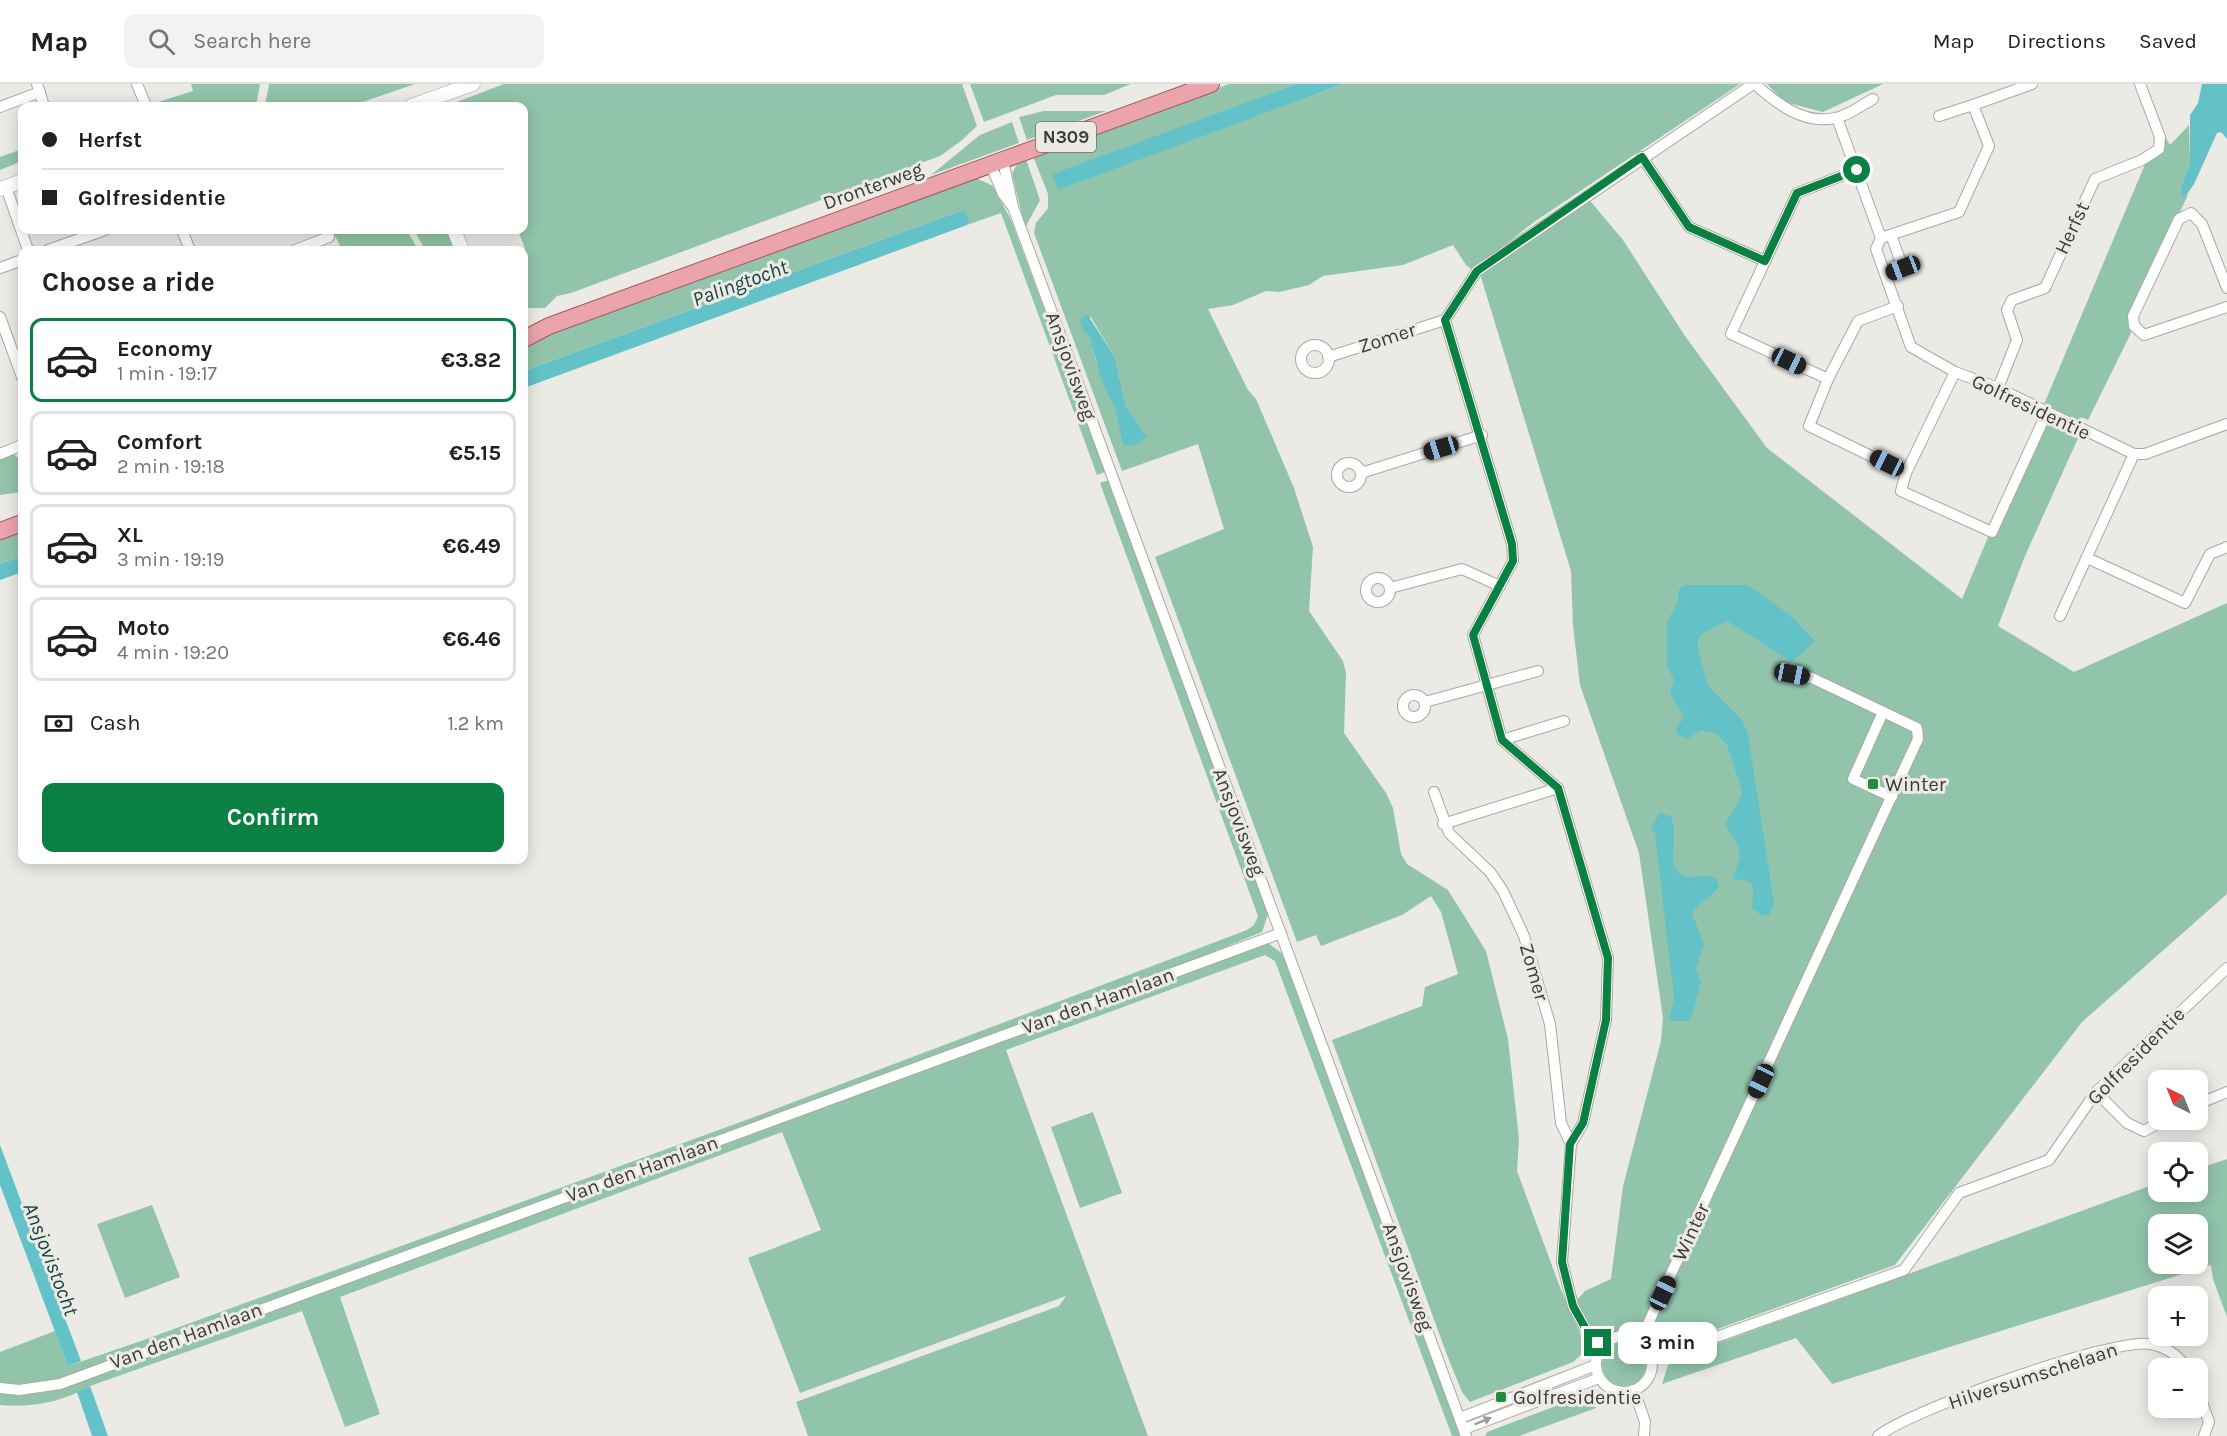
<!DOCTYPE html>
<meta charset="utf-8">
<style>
:root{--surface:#fff;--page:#f2f2f2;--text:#202124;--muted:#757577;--line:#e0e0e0;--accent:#0b8043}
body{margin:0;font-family:Karla,sans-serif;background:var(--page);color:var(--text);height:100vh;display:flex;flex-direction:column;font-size:22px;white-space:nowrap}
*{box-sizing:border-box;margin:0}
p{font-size:20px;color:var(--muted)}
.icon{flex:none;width:33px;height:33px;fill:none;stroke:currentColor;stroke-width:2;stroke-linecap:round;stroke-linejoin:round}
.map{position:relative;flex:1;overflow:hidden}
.panel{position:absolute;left:18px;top:162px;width:510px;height:618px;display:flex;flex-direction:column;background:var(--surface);border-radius:12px;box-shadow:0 3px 15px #0003}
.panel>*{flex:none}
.banner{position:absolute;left:18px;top:18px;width:510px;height:132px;border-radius:12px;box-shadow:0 3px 15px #0003;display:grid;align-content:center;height:132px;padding:0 24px;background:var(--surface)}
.needle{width:39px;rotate:317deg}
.tools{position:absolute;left:2148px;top:986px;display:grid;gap:12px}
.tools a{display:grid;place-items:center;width:60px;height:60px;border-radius:12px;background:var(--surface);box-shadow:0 3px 15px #0003;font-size:30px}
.end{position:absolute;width:27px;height:27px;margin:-14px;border:8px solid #0b8043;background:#fff;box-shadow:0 0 0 3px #fff}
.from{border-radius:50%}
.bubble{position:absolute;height:42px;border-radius:12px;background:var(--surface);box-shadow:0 3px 15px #0003;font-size:20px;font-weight:700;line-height:42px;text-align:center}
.car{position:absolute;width:18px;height:36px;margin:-18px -9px;border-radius:8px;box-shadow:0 0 4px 2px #0007;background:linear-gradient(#222 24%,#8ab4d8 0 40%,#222 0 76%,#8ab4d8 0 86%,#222 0)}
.banner b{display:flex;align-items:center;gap:21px;height:57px;font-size:22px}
.banner b+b{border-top:2px solid var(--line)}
.banner i{width:15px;height:15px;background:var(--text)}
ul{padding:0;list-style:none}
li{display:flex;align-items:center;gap:18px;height:84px;margin:0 12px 9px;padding:0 12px;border:3px solid var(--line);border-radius:12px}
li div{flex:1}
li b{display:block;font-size:22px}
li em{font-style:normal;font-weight:700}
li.selected{border-color:var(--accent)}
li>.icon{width:54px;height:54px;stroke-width:1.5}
h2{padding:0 24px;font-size:27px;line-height:72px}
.pay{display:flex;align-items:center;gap:15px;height:66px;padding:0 24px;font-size:22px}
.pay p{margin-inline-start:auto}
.cta{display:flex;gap:12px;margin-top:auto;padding:12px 24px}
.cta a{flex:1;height:69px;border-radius:12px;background:var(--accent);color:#fff;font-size:24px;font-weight:700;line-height:69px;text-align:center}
header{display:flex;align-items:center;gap:36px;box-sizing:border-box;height:84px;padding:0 30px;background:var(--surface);border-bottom:2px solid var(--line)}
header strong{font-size:28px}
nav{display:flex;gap:33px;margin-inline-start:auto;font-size:21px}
.search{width:420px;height:54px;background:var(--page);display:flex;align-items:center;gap:15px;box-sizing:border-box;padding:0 21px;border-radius:12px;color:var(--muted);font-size:22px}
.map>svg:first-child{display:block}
</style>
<header>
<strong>Map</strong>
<div class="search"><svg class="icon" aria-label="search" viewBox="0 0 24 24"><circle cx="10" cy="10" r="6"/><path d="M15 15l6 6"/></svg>Search here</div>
<nav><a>Map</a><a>Directions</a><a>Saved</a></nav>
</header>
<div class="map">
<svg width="2227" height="1352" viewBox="0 0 2227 1352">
<rect width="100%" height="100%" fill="#eceae4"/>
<g fill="#92c4ab" fill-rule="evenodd">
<polygon points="191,0 260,0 256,22 224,22 194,18 160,22 152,20 193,7"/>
<polygon points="269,0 415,0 351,22 265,22"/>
<polygon points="504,0 962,0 977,42 961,57 940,72 571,209 557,212 545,224 524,224 525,165 518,146 524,146 524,22 446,22"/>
<polygon points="970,0 1131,0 1104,11 1056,11 984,38"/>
<path d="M 1229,0 L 1296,0 L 1053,90 L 1058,105 L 1343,0 L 1740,0 L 1534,138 L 1473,186 L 1466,181 L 1453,161 L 1403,181 L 1323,192 L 1309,201 L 1279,208 L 1266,207 L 1233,221 L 1208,225 L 1248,306 L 1256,315 L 1294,404 L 1313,463 L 1309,527 L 1343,577 L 1346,589 L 1344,649 L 1386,709 L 1393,724 L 1401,770 L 1407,780 L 1448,806 L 1486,867 L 1508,955 L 1519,1055 L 1517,1087 L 1561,1206 L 1585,1260 L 1581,1271 L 1573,1278 L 1470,1318 L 1462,1308 L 1447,1271 L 1332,956 L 1422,922 L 1425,903 L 1458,890 L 1441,828 L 1431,812 L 1402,831 L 1321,862 L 1316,851 L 1297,858 L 1155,473 L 1224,445 L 1198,360 L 1122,387 L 1034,149 L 1036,139 L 1048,124 L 1048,110 L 1033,72 ZM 1090,232 L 1115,273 L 1126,323 L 1146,353 L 1123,362 C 1121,351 1121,335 1116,325 C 1102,297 1088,264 1090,232 Z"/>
<polygon points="1767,0 1883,0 1823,28 1784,18"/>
<polygon points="1044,27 1106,27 1027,56 1019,33"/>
<polygon points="1012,38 1019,59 931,91 980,51"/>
<polygon points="2189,41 2190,78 2181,103 2187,112 2190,107 2131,229 2128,239 2131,249 2088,336 2081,333 2073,350 2079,352 2025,472 1998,542 2074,588 2227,519 2227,810 2082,938 1895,1181 1662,1265 1631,1250 1595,1247 1585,1236 1576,1217 1585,1207 1611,1195 1623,1102 1661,957 1663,934 1639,769 1580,601 1573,542 1571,487 1480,190 1586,112 1623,156 1685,252 1767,364 1962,515 2151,66 2166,54 2170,61"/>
<polygon points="22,65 22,77 0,86 0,73"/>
<polygon points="1026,75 1040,116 1025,144 1012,89 1019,77"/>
<polygon points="976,94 993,102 1011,136 1105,388 1097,391 1001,129 967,141 969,137 960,127 524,287 524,263 531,257"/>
<polygon points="332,146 407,146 418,166 342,166"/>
<polygon points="414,146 449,146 456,166 425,166"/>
<polygon points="13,369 22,378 22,408 0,411 0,374"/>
<polygon points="1109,396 1268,830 1262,848 1169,886 74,1291 36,1301 0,1301 0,1268 55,1247 68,1282 141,1257 757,1032 1247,846 1254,841 1258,832 1100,399"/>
<polygon points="22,447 22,472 0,480 0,456"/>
<path d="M 1268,859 L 1284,871 L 1461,1352 L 1452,1352 L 1275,877 L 1265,871 L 1006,966 L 1148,1352 L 808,1352 L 796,1318 L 1059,1222 L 1066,1212 L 800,1309 L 748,1174 L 821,1146 L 782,1048 L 340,1213 L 380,1330 L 345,1343 L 302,1227 L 90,1302 C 62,1318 32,1324 0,1321 L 0,1308 L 45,1308 L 67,1301 Z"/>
<polygon points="1093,1028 1122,1109 1080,1124 1051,1043"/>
<path d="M 2227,1075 L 2227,1233 L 2213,1195 L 2211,1181 L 1832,1300 L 1796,1254 L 1662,1300 L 1668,1281 L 1686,1271 L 2158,1099 L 2158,1107 L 2198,1107 L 2198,1085 ZM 2158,1140 L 2198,1140 L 2198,1179 L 2158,1179 Z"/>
<polygon points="152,1121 180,1193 125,1214 97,1140"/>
<circle cx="1624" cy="1280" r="22"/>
<polygon points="1588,1310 1596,1324 1519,1352 1485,1352 1487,1348"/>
</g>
<g fill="#63c2c8">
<polygon points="1296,0 1343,0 1058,106 1052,90"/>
<polygon points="2202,0 2227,0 2227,55 2221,48 2217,49 2194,100 2185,113 2181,110 2181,103 2190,78 2190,31 2198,19"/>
<polygon points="960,127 965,128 969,137 967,141 524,304 524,287"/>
<polygon points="1087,230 1115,273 1126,323 1147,353 1136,361 1123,362 1116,326 1102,298 1089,251 1082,245 1080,236"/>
<polygon points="22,472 22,488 0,496 0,480"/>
<polygon points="1685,501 1747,501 1789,530 1815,557 1792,578 1727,537 1700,551 1697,560 1708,602 1742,636 1748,651 1774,819 1769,831 1761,831 1752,824 1753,803 1750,798 1733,795 1740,773 1738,762 1725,740 1739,717 1742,707 1727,661 1717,650 1701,646 1687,655 1677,650 1676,645 1684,633 1670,610 1674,596 1667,582 1667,547 1668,536 1678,517 1678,507"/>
<path d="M 1660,729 L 1671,732 L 1674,746 L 1673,782 C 1691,803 1696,787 1716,794 L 1719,803 C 1711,814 1699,818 1692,830 L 1704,860 L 1696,885 L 1701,898 L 1692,931 L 1688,937 L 1669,937 L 1674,914 L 1655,750 L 1651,743 Z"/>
<polygon points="0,1061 81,1277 68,1282 0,1101"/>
<polygon points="90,1302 108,1352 92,1352 77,1308"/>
</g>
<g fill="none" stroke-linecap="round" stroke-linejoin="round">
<defs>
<g id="minor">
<polyline points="37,0 44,22"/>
<polyline points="137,0 146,22"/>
<path d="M 1755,0 C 1777,20 1804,41 1835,34 C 1848,32 1862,21 1873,15"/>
<polyline points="0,23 40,8"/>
<polyline points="1939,32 1973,21"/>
<polyline points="1837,34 1881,154 1876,165 1911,263 1955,288 1998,304 2134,370 2145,370 2227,340"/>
<polyline points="1642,73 1689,143 1765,177"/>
<polyline points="1003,77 1013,123 1466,1352"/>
<polyline points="991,81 1003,110 1013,123"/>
<polyline points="1857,86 1797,109 1731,250 1828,295 1809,342 1906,389 1901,407 1992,448 2047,328"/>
<polyline points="6,103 28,166"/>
<polyline points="182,146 190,166"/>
<polyline points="1881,154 1959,128 1989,62 1973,21 2032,0"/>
<polyline points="48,166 105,146"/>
<polyline points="295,166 329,153"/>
<polyline points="0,184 22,176"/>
<polyline points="1886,190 1903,184 1891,151"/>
<polyline points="2227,204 2202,140 2191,129 2179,135 2133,232 2134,242 2144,251 2227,223"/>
<polyline points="0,233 22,293"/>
<circle cx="1315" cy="275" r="14"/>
<polyline points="1328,273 1445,236"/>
<polyline points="1828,295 1858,237 1898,222"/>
<polyline points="1998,304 2017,256 2007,226 2012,216 2045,204 2095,95 2142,76 2159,65 2160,53 2140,0"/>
<polyline points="0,370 22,361"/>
<circle cx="1349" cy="391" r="12"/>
<polyline points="1361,389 1482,351"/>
<polyline points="1906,389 1955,288"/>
<polyline points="2087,474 2185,519 2210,470 2227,463"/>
<circle cx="1378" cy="506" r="12"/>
<polyline points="1390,504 1462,485 1500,502"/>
<polyline points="2060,532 2134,370"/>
<circle cx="1414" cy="622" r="11"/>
<polyline points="1425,618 1538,587"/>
<polyline points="1883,628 1853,695 1892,713"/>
<polyline points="1502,656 1564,637"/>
<polyline points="1434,708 1449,749 1490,788 1503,807 1524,852 1550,940 1561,1039 1571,1060"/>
<polyline points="1443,740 1558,704"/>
<polyline points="2096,1008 2127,1039 2144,1047 2166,1035"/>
<polyline points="2198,1020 2227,1008"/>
<circle cx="1624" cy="1280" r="28"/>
<polyline points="1640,1257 1918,655 1917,644 1812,594 1792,590"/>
<polyline points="1602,1262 1588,1249 1573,1222 1562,1178 1571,1060 1583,1039 1606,936 1608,874 1558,704 1502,656 1473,551 1513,477 1512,460 1445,236 1477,187 1753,0"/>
<polyline points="1652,1276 1904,1186 1959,1109 2049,1076 2096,1008 2227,884"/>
<polyline points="0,1304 19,1306 60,1300 1281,849"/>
<polyline points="1634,1306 1645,1338 1644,1352"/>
<polyline points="2198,1307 2209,1338 2204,1352"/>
<polyline points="1460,1334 1596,1281"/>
<polyline points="1464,1345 1599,1294"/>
<path d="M 1878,1352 C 1911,1326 2111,1254 2150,1260 C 2164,1262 2179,1271 2186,1284"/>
</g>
<g id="tertiary">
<polyline points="411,22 473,0"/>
<polyline points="0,105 22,97"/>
<polyline points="454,146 462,166"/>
</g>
<g id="primary">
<polyline points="524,255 549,242 1211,0"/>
<polyline points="0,447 22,439"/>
</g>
</defs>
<use href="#minor" stroke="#a9a8a2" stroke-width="12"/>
<use href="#tertiary" stroke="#a9a8a2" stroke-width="15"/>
<use href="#primary" stroke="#a55660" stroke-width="18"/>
<use href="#minor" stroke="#fff" stroke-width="10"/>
<use href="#tertiary" stroke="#fff" stroke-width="14"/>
<use href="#primary" stroke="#eba3ac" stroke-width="16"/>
</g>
<defs><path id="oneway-solid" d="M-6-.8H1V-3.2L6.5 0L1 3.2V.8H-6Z" transform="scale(1.5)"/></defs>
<use fill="#9e9d9c" href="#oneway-solid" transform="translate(1483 1337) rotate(-22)"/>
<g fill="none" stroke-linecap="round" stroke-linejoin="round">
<polyline stroke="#0b8043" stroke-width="8" points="1598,1259 1588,1249 1573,1222 1562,1178 1570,1060 1583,1039 1606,936 1608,874 1558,704 1502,656 1473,551 1513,477 1512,460 1445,236 1477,187 1642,73 1689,143 1765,177 1797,109 1857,86"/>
</g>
<g fill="#258a3e" stroke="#eceae4" stroke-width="2">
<rect x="1867" y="694" width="12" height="12" rx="3"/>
<rect x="1495" y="1307" width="12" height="12" rx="3"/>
</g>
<g text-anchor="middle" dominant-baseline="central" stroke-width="6" stroke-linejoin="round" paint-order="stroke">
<rect fill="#eceae4" stroke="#71706c" stroke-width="1.5" x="1036" y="38" width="60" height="30" rx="4.5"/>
<g font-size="18" font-weight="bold" fill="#3c3b39">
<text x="1066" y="53">N309</text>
</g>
<g font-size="20" fill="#3c3b39" stroke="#eceae4">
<text transform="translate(873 102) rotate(-20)">Dronterweg</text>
<text transform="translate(2072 144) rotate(-65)">Herfst</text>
<text transform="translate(1387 254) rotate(-18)">Zomer</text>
<text transform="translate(1071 282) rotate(70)">Ansjovisweg</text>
<text transform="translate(2031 323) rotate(25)">Golfresidentie</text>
<text transform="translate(1239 738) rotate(69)">Ansjovisweg</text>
<text transform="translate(1534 888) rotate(74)">Zomer</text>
<text transform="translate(1098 917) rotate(-20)">Van den Hamlaan</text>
<text transform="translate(2136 972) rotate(-45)">Golfresidentie</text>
<text transform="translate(642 1085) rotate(-20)">Van den Hamlaan</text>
<text transform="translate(1691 1148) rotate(-65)">Winter</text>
<text transform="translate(1408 1193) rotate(70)">Ansjovisweg</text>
<text transform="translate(186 1252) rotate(-20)">Van den Hamlaan</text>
<text transform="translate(2033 1292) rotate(-18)">Hilversumschelaan</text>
</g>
<g font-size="20" fill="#3c3b39" stroke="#eceae4" text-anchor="start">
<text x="1885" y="700">Winter</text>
<text x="1513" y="1313">Golfresidentie</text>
</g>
<g font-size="21" font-style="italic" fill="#154244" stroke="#eceae4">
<text transform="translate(740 199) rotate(-20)">Palingtocht</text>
<text transform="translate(51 1175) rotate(69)">Ansjovistocht</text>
</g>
</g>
</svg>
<div class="tools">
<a><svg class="needle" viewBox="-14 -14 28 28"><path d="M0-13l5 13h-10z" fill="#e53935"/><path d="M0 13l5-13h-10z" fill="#757577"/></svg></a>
<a><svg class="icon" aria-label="locate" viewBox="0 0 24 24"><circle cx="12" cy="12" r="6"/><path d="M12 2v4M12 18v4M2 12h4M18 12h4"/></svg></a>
<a><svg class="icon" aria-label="layers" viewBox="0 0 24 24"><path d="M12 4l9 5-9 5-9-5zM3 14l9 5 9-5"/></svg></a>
<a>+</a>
<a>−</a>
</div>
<i class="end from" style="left:1857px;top:86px"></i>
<i class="end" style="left:1598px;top:1259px"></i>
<div class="bubble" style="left:1618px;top:1238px;width:99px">3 min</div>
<i class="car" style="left:1903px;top:184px;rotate:249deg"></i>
<i class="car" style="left:1789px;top:277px;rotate:115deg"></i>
<i class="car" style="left:1441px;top:364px;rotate:253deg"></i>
<i class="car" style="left:1887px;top:379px;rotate:296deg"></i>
<i class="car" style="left:1792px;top:590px;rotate:101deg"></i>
<i class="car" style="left:1761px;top:997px;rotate:205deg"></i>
<i class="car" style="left:1663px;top:1209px;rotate:25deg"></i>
<div class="banner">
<b><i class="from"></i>Herfst</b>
<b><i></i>Golfresidentie</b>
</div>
<section class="panel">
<h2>Choose a ride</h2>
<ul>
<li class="selected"><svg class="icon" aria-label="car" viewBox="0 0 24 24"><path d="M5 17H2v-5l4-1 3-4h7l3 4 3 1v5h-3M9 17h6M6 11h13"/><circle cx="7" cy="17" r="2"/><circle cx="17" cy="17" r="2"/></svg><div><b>Economy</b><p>1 min · 19:17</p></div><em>€3.82</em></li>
<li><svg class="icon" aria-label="car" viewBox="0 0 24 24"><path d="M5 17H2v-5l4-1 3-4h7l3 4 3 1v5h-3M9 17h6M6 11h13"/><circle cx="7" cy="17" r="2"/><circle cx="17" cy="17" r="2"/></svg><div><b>Comfort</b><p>2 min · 19:18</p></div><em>€5.15</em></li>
<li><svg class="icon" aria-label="car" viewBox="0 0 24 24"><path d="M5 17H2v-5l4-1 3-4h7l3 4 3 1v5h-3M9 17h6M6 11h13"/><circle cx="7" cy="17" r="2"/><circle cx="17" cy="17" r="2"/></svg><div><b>XL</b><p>3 min · 19:19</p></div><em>€6.49</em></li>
<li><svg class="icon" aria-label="car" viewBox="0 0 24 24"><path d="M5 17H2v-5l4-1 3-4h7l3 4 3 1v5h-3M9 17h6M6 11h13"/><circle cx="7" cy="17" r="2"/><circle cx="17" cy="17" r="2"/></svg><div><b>Moto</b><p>4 min · 19:20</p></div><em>€6.46</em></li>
</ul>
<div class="pay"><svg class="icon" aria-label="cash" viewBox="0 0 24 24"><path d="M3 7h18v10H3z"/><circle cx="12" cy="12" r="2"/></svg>Cash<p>1.2 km</p></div>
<div class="cta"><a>Confirm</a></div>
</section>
</div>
